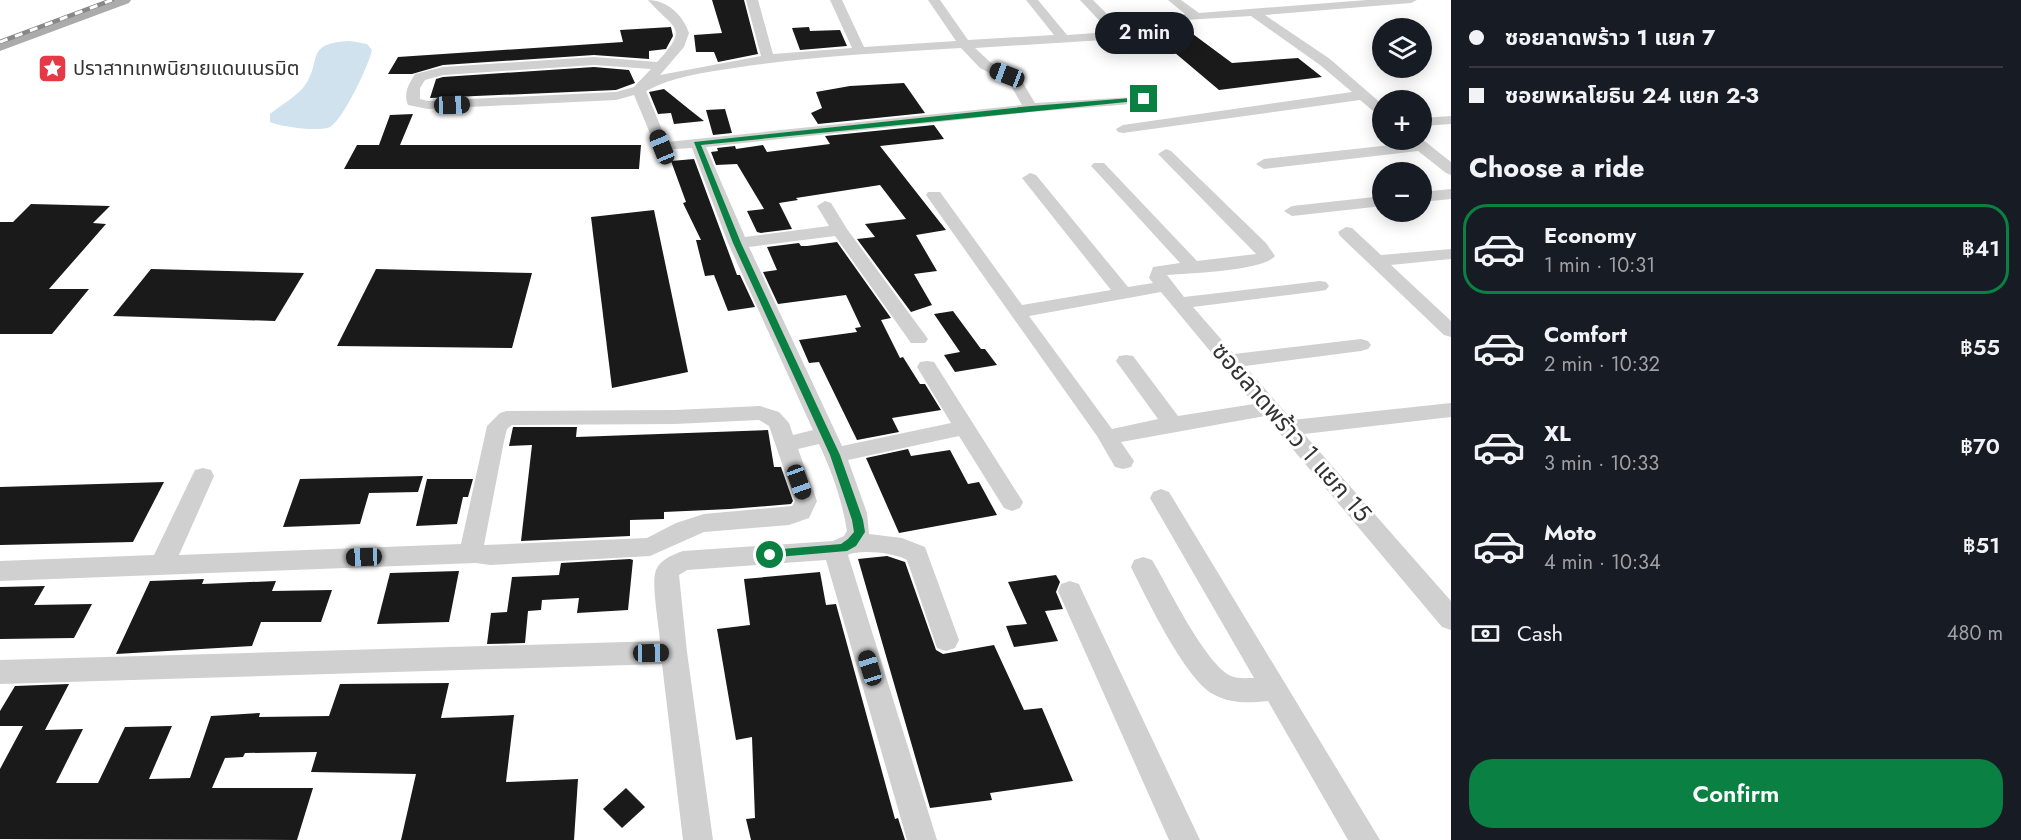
<!DOCTYPE html>
<meta charset="utf-8">
<style>
:root{--surface:#171b24;--page:#242831;--text:#f1f3f6;--muted:#9ea1a6;--line:#363941;--accent:#0b8043}
body{margin:0;font-family:Jost,"Noto Sans Thai",sans-serif;background:var(--page);color:var(--text);height:100vh;display:flex;flex-direction:column;font-size:22px;white-space:nowrap}
*{box-sizing:border-box;margin:0}
p{font-size:20px;color:var(--muted)}
.icon{flex:none;width:33px;height:33px;fill:none;stroke:currentColor;stroke-width:2;stroke-linecap:round;stroke-linejoin:round}
.map{position:relative;flex:1;overflow:hidden}
.side{display:flex;flex-direction:column;background:var(--surface);width:570px}
.side>*{flex:none}
.guide{display:grid;align-content:center;height:132px;padding:0 18px;background:var(--surface)}
.buttons{position:absolute;left:1372px;top:18px;display:grid;gap:12px}
.buttons a{display:grid;place-items:center;width:60px;height:60px;border-radius:50%;background:var(--surface);box-shadow:0 3px 15px #0003;font-size:30px}
.end{position:absolute;width:27px;height:27px;margin:-14px;border:8px solid #0b8043;background:#fff;box-shadow:0 0 0 3px #fff}
.from{border-radius:50%}
.bubble{position:absolute;height:42px;border-radius:21px;background:var(--surface);box-shadow:0 3px 15px #0003;font-size:20px;font-weight:600;line-height:42px;text-align:center}
.car{position:absolute;width:18px;height:36px;margin:-18px -9px;border-radius:8px;box-shadow:0 0 4px 2px #0007;background:linear-gradient(#222 24%,#8ab4d8 0 40%,#222 0 76%,#8ab4d8 0 86%,#222 0)}
.guide b{display:flex;align-items:center;gap:21px;height:57px;font-size:22px}
.guide b+b{border-top:2px solid var(--line)}
.guide i{width:15px;height:15px;background:var(--text)}
ul{padding:0;list-style:none}
li{display:flex;align-items:center;gap:18px;height:90px;margin:0 12px 9px;padding:0 6px;border:3px solid transparent;border-radius:24px}
li div{flex:1}
li b{display:block;font-size:22px}
li em{font-style:normal;font-weight:600}
li.current{border-color:var(--accent)}
li>.icon{width:54px;height:54px;stroke-width:1.5}
h2{padding:0 18px;font-size:27px;line-height:72px}
.pay{display:flex;align-items:center;gap:15px;height:66px;padding:0 18px;font-size:22px}
.pay p{margin-inline-start:auto}
.cta{display:flex;gap:12px;margin-top:auto;padding:12px 18px}
.cta a{flex:1;height:69px;border-radius:24px;background:var(--accent);color:#fff;font-size:24px;font-weight:600;line-height:69px;text-align:center}
main{display:flex;flex:1;min-height:0}
.map>svg:first-child{display:block}
</style>
<main>
<div class="map">
<svg width="1451" height="840" viewBox="0 0 1451 840">
<rect width="100%" height="100%" fill="#fff"/>
<path fill="#cfe2ee" d="M 350,41 L 367,44 L 372,50 C 369,65 343,120 330,127 C 320,132 281,127 270,122 L 270,114 C 281,105 294,98 303,88 C 324,62 302,43 350,41 Z"/>
<g fill="#1a1a1a">
<polygon points="712,0 744,0 758,54 718,62 714,52 696,52 694,35 722,33"/>
<polygon points="1178,23 1232,63 1298,58 1322,77 1219,90 1142,25"/>
<polygon points="671,27 673,36 666,49 649,51 649,59 594,55 443,65 412,74 388,74 398,57 623,42 620,30"/>
<polygon points="809,27 810,31 840,30 847,46 800,50 792,28"/>
<polygon points="594,67 629,70 635,83 616,90 430,98 436,79 443,77"/>
<polygon points="904,83 925,113 818,124 811,113 822,108 816,92 850,86"/>
<polygon points="664,89 690,110 704,121 674,124 671,113 658,114 649,92"/>
<polygon points="725,109 732,133 713,135 706,110"/>
<polygon points="413,114 400,145 641,145 639,169 344,169 357,145 379,145 390,115"/>
<polygon points="934,125 944,139 880,146 946,230 916,235 937,271 914,274 932,305 911,312 857,239 875,237 865,224 906,219 880,185 796,198 798,200 779,203 792,229 761,233 757,232 747,211 764,209 737,164 716,165 711,152 718,151 717,148 735,146 736,149 763,145 767,152 830,144 825,136"/>
<polygon points="694,159 737,275 740,275 755,307 728,311 714,275 705,276 696,240 701,240 683,203 686,202 671,161"/>
<polygon points="31,204 110,206 93,223 106,224 49,289 89,289 52,334 0,334 0,222 13,222"/>
<polygon points="654,210 688,372 612,388 591,217"/>
<polygon points="837,242 891,318 881,320 900,358 903,357 920,384 925,384 941,410 892,418 899,432 857,440 819,362 809,363 799,340 857,332 855,328 861,327 846,295 778,304 763,272 777,270 767,247 799,243 801,246 807,246"/>
<polygon points="151,269 304,273 275,321 113,316"/>
<polygon points="376,269 532,273 512,348 337,346"/>
<polygon points="953,311 981,349 985,349 997,365 955,372 944,355 960,352 934,314"/>
<polygon points="513,427 577,427 576,437 768,430 774,467 781,467 793,501 791,504 730,509 664,512 664,519 630,520 630,536 521,541 532,445 509,446"/>
<polygon points="908,449 911,456 950,450 968,484 979,482 997,515 899,533 866,458"/>
<polygon points="423,476 418,492 369,493 360,524 283,527 300,479"/>
<polygon points="427,479 473,479 468,497 463,497 457,524 416,526"/>
<polygon points="164,482 133,542 0,545 0,487"/>
<polygon points="887,556 905,562 936,650 943,654 994,645 1024,710 1042,708 1073,781 990,793 992,800 930,808 858,559"/>
<polygon points="630,559 633,560 628,610 577,613 579,598 542,600 541,610 528,611 525,643 487,644 491,613 507,612 512,577 559,575 561,563"/>
<polygon points="459,571 449,622 377,624 390,573"/>
<polygon points="820,572 826,605 836,604 895,819 898,818 905,840 751,840 746,819 755,818 752,737 736,740 717,629 750,625 744,579"/>
<polygon points="1056,575 1060,582 1056,592 1063,609 1045,611 1058,641 1014,647 1006,626 1027,624 1008,582"/>
<polygon points="204,579 202,584 276,581 272,591 332,590 321,622 261,622 252,646 116,654 150,581"/>
<polygon points="45,586 34,605 92,604 74,638 0,639 0,587"/>
<polygon points="449,683 441,718 514,715 506,782 578,779 574,840 401,840 416,774 311,772 317,752 245,753 243,757 225,758 212,788 313,788 297,840 0,839 0,769 23,726 0,726 0,711 15,686 69,684 45,730 83,729 56,783 98,783 125,727 172,726 149,779 190,778 211,716 260,713 259,717 329,716 340,684"/>
<polygon points="626,788 645,807 622,828 603,809"/>
</g>
<g fill="none" stroke-linecap="round" stroke-linejoin="round">
<g fill="#d0d0d0" fill-rule="evenodd">
<path d="M 648,0 C 667,0 683,15 689,33 L 684,47 L 660,75 L 761,56 L 746,0 L 758,0 L 773,54 L 852,48 L 830,0 L 842,0 L 864,47 L 956,41 L 928,0 L 940,0 L 968,40 L 1054,35 L 1026,0 L 1038,0 L 1067,35 L 1110,32 L 1080,0 L 1093,0 L 1110,17 L 1185,14 L 1168,0 L 1181,0 L 1199,13 L 1367,0 L 1417,0 L 1411,3 L 1265,15 L 1330,59 L 1383,105 L 1383,116 L 1378,115 L 1360,100 L 1123,133 L 1118,132 L 1116,129 L 1123,125 L 1352,92 L 1320,65 L 1251,16 L 1117,24 L 1126,35 L 1120,39 L 975,48 L 990,62 L 1020,78 L 1035,103 L 1149,96 L 1151,99 L 1144,103 L 1031,112 L 706,147 L 745,237 L 829,226 L 817,206 L 825,201 L 831,203 L 847,229 L 928,339 L 925,343 L 911,343 L 835,236 L 749,247 L 842,446 L 951,423 L 917,367 L 920,362 L 927,361 L 934,362 L 1023,502 L 1020,508 L 1012,511 L 1004,508 L 959,436 L 848,460 L 867,513 L 869,534 L 902,538 L 925,547 L 959,640 L 955,648 L 946,651 L 937,648 L 907,560 C 895,553 861,549 848,555 L 937,840 L 907,840 L 826,560 L 687,570 L 679,575 L 687,652 L 713,840 L 683,840 L 662,664 L 0,684 L 0,660 L 660,641 C 659,626 652,587 655,574 C 657,561 672,555 683,551 L 833,541 L 844,536 L 847,531 C 842,500 832,472 819,444 L 798,449 L 817,501 L 809,518 L 789,525 L 704,532 L 650,556 L 490,565 L 476,563 L 0,581 L 0,561 L 154,555 L 192,476 L 195,470 L 203,468 L 211,470 L 214,476 L 179,555 L 461,544 L 487,426 L 500,413 L 507,411 L 675,410 L 760,406 L 779,412 L 789,423 L 793,435 L 813,430 L 728,243 L 692,148 L 657,150 L 634,95 L 616,100 L 428,109 L 408,105 C 403,93 409,84 415,74 L 443,67 L 594,57 L 657,62 C 691,26 673,29 648,0 ZM 961,48 L 980,68 L 1010,84 L 1022,105 L 667,142 L 646,91 C 674,76 703,73 734,68 C 809,56 885,53 961,48 ZM 594,65 L 651,69 L 634,87 L 616,92 L 428,101 L 420,99 L 420,88 L 425,80 L 443,75 ZM 759,420 L 769,426 L 795,501 L 792,506 L 704,514 L 676,523 L 647,538 L 484,545 L 504,441 L 507,429 L 512,425 L 675,424 Z"/>
<polygon points="1451,116 1451,124 1422,126 1422,118"/>
<polygon points="1422,139 1451,162 1451,175 1446,173 1418,151 1264,169 1256,164 1264,159 1409,143 1407,140"/>
<path d="M 1166,149 L 1171,151 L 1266,243 L 1275,256 C 1263,271 1189,273 1167,275 L 1184,297 L 1320,281 L 1326,282 L 1329,286 L 1326,290 L 1320,291 L 1193,307 L 1234,354 L 1361,339 L 1368,341 L 1371,345 L 1368,349 L 1361,351 L 1245,366 L 1292,420 L 1451,403 L 1451,417 L 1304,434 L 1451,601 L 1451,630 L 1442,627 L 1265,416 L 1121,442 L 1134,461 L 1131,467 L 1123,469 L 1115,467 L 1097,436 L 926,195 L 928,192 L 940,192 L 1022,305 L 1111,290 L 1022,178 L 1030,173 L 1036,175 L 1128,287 L 1153,283 L 1149,278 L 1153,267 L 1180,263 L 1094,169 L 1091,166 L 1094,163 L 1104,163 L 1197,261 L 1256,254 L 1161,157 L 1158,154 ZM 1161,292 L 1254,404 L 1178,416 L 1133,356 L 1126,355 L 1119,356 L 1116,361 L 1158,419 L 1112,429 L 1029,316 Z"/>
<polygon points="1451,189 1451,199 1422,202 1422,192"/>
<polygon points="1383,196 1383,206 1292,216 1284,211 1292,206"/>
<polygon points="1346,227 1352,228 1381,255 1451,249 1451,259 1391,265 1451,321 1451,337 1444,335 1340,236 1338,232"/>
<path d="M 1161,489 L 1169,492 L 1380,840 L 1348,840 L 1268,701 C 1249,703 1230,704 1213,694 C 1185,679 1146,597 1131,567 L 1134,560 L 1143,557 L 1152,560 C 1168,586 1205,664 1231,676 C 1237,679 1247,678 1254,678 L 1150,498 L 1153,492 Z"/>
<polygon points="1070,581 1079,584 1082,591 1200,840 1169,840 1058,591 1061,584"/>
</g>
<polygon fill="#ababab" fill-rule="evenodd" points="110,0 131,0 129,3 0,51 0,40"/>
<defs>
<polyline id="rail" points="0,42 112,0"/>
</defs>
<use href="#rail" stroke="#888" stroke-width="4.5"/>
<use href="#rail" stroke="#fff" stroke-width="3" stroke-dasharray="8" stroke-linecap="butt"/>
</g>
<polygon fill="#0b8043" points="1144,97 1146,100 701,145 741,243 840,455 863,520 865,532 856,546 847,551 766,558 764,555 770,550 841,544 848,539 854,532 852,520 830,455 733,243 694,142 1031,106"/>
<defs>
<symbol id="sight-square" viewBox="-11 -11 22 22"><rect x="-9" y="-9" width="18" height="18" rx="4" fill="#e63946" stroke="#fff"/><path d="M0-6L1.8-2.2L6-1.7L2.9 1.2L3.7 5.4L0 3.3L-3.7 5.4L-2.9 1.2L-6-1.7L-1.8-2.2Z" fill="#fff"/></symbol>
</defs>
<g fill-rule="evenodd">
<use href="#sight-square" x="36" y="52" width="33" height="33"/>
</g>
<g text-anchor="middle" dominant-baseline="central" stroke-width="6" stroke-linejoin="round" paint-order="stroke">
<g font-size="20" fill="#333" stroke="#fff" text-anchor="start">
<text x="73" y="68">ปราสาทเทพนิยายแดนเนรมิต</text>
</g>
<g font-size="24" fill="#333" stroke="#fff">
<text transform="translate(1292 432) rotate(49)">ซอยลาดพร้าว 1 แยก 15</text>
</g>
</g>
</svg>
<div class="buttons">
<a><svg class="icon" aria-label="layers" viewBox="0 0 24 24"><path d="M12 4l9 5-9 5-9-5zM3 14l9 5 9-5"/></svg></a>
<a>+</a>
<a>−</a>
</div>
<i class="end from" style="left:770px;top:555px"></i>
<i class="end" style="left:1144px;top:99px"></i>
<div class="bubble" style="left:1095px;top:12px;width:99px">2 min</div>
<i class="car" style="left:1007px;top:75px;rotate:291deg"></i>
<i class="car" style="left:452px;top:105px;rotate:88deg"></i>
<i class="car" style="left:662px;top:147px;rotate:338deg"></i>
<i class="car" style="left:799px;top:482px;rotate:160deg"></i>
<i class="car" style="left:364px;top:557px;rotate:268deg"></i>
<i class="car" style="left:651px;top:653px;rotate:89deg"></i>
<i class="car" style="left:870px;top:668px;rotate:343deg"></i>
</div>
<section class="side">
<div class="guide">
<b><i class="from"></i>ซอยลาดพร้าว 1 แยก 7</b>
<b><i></i>ซอยพหลโยธิน 24 แยก 2-3</b>
</div>
<h2>Choose a ride</h2>
<ul>
<li class="current"><svg class="icon" aria-label="car" viewBox="0 0 24 24"><path d="M5 17H2v-5l4-1 3-4h7l3 4 3 1v5h-3M9 17h6M6 11h13"/><circle cx="7" cy="17" r="2"/><circle cx="17" cy="17" r="2"/></svg><div><b>Economy</b><p>1 min · 10:31</p></div><em>฿41</em></li>
<li><svg class="icon" aria-label="car" viewBox="0 0 24 24"><path d="M5 17H2v-5l4-1 3-4h7l3 4 3 1v5h-3M9 17h6M6 11h13"/><circle cx="7" cy="17" r="2"/><circle cx="17" cy="17" r="2"/></svg><div><b>Comfort</b><p>2 min · 10:32</p></div><em>฿55</em></li>
<li><svg class="icon" aria-label="car" viewBox="0 0 24 24"><path d="M5 17H2v-5l4-1 3-4h7l3 4 3 1v5h-3M9 17h6M6 11h13"/><circle cx="7" cy="17" r="2"/><circle cx="17" cy="17" r="2"/></svg><div><b>XL</b><p>3 min · 10:33</p></div><em>฿70</em></li>
<li><svg class="icon" aria-label="car" viewBox="0 0 24 24"><path d="M5 17H2v-5l4-1 3-4h7l3 4 3 1v5h-3M9 17h6M6 11h13"/><circle cx="7" cy="17" r="2"/><circle cx="17" cy="17" r="2"/></svg><div><b>Moto</b><p>4 min · 10:34</p></div><em>฿51</em></li>
</ul>
<div class="pay"><svg class="icon" aria-label="cash" viewBox="0 0 24 24"><path d="M3 7h18v10H3z"/><circle cx="12" cy="12" r="2"/></svg>Cash<p>480 m</p></div>
<div class="cta"><a>Confirm</a></div>
</section>
</main>
